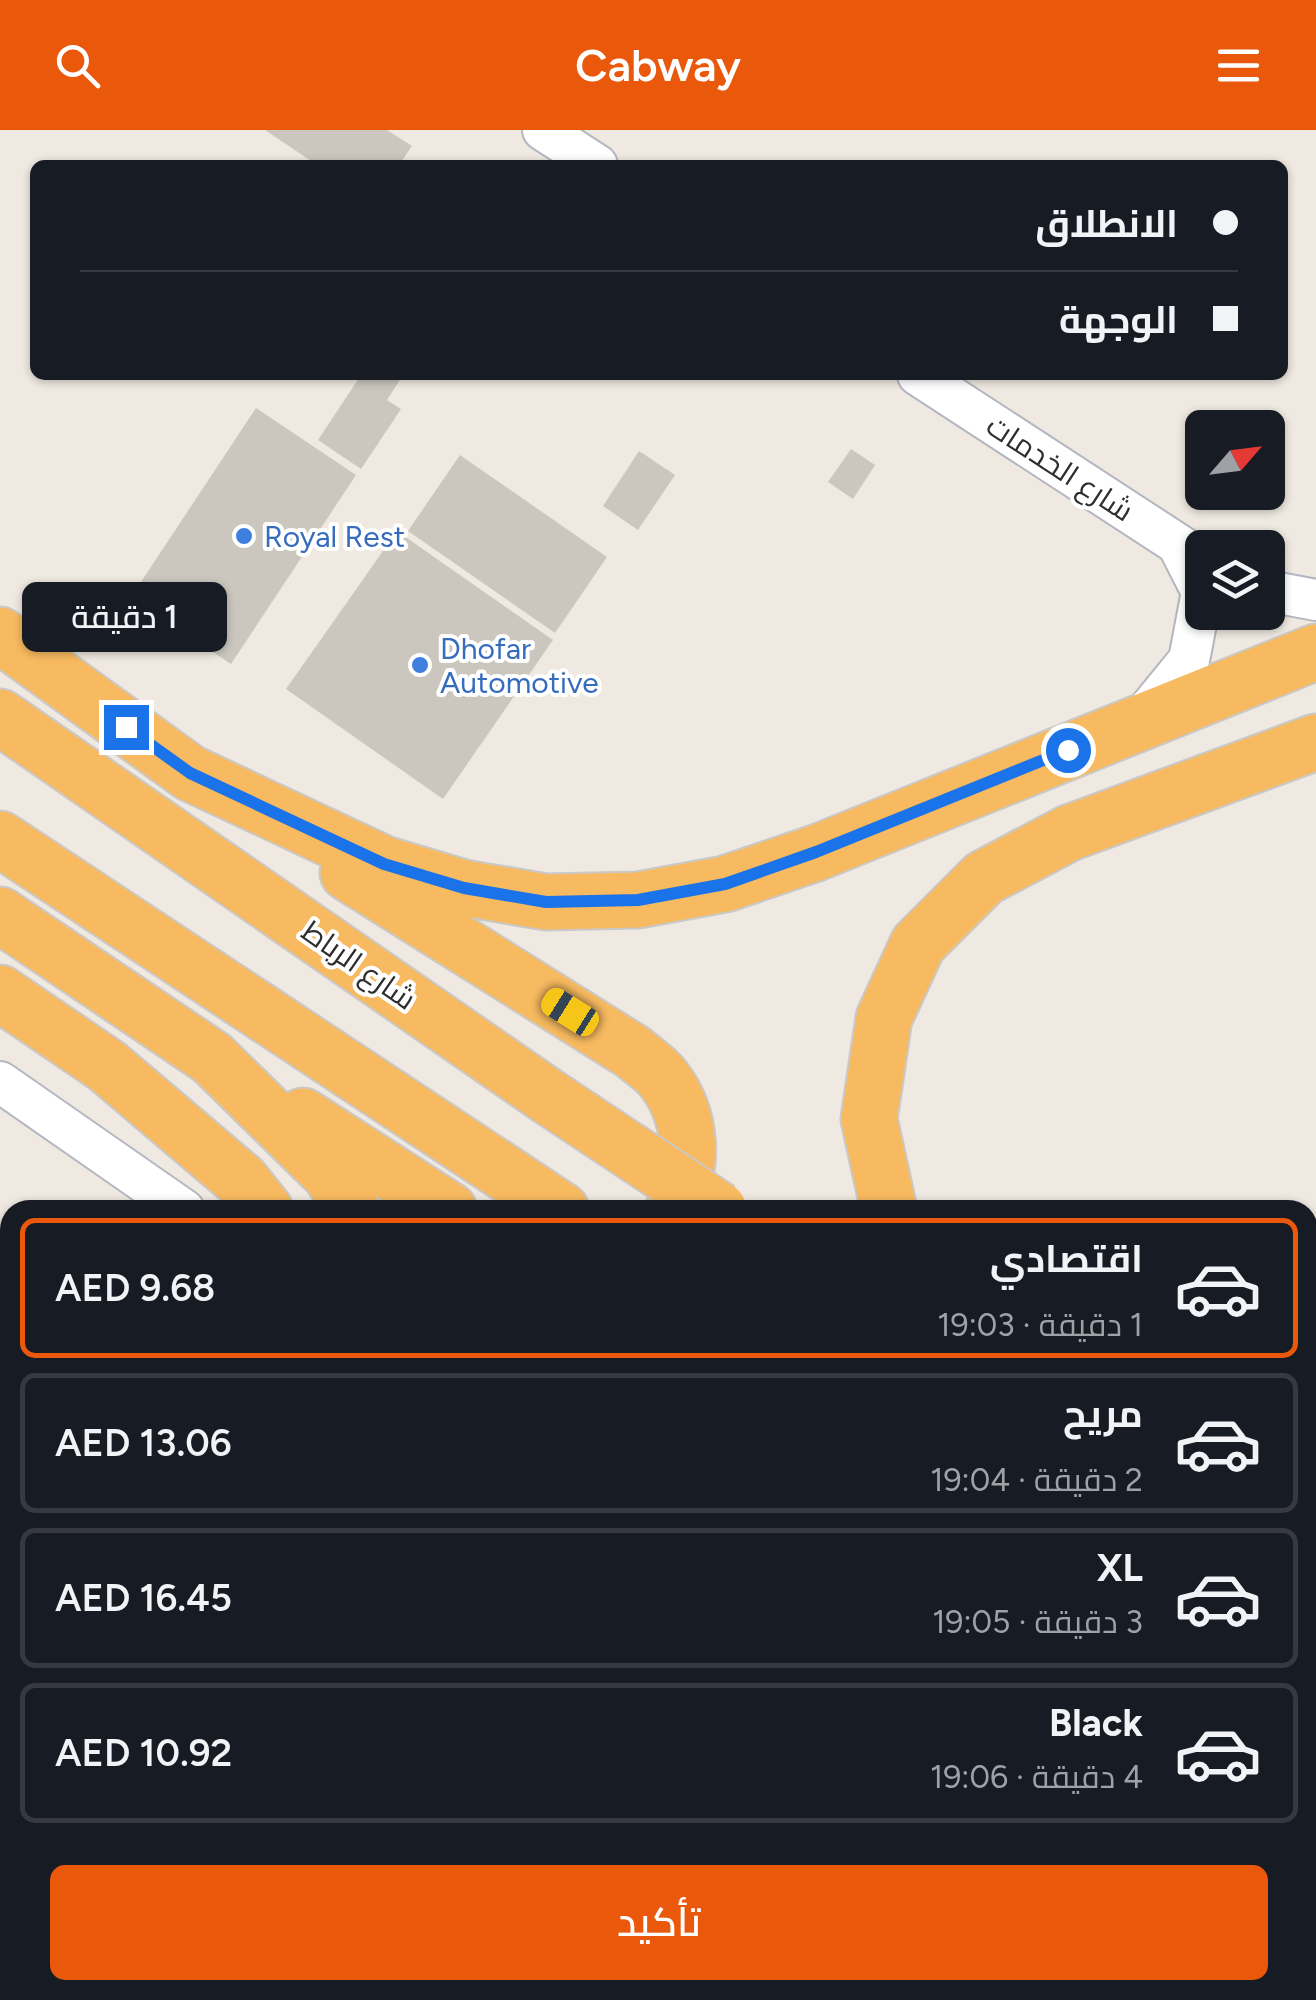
<!DOCTYPE html>
<html lang="ar">
<meta charset="utf-8">
<style>
:root{--surface:#171b24;--page:#20242c;--text:#f1f3f6;--muted:#9ea1a6;--line:#363941;--accent:#ea580c}
body{margin:0;font-family:Figtree,Cairo,sans-serif;background:var(--page);color:var(--text);direction:rtl;height:100vh;display:flex;flex-direction:column;font-size:38px;white-space:nowrap}
*{box-sizing:border-box;margin:0}
p{font-size:32px;color:var(--muted)}
.icon{flex:none;width:55px;height:55px;fill:none;stroke:currentColor;stroke-width:2;stroke-linecap:round;stroke-linejoin:round}
.map{position:relative;flex:1;overflow:hidden;direction:ltr}
.drawer{position:absolute;left:0px;top:1070px;width:1318px;height:800px;display:flex;flex-direction:column;background:var(--surface);border-radius:30px 30px 0 0;box-shadow:0 2px 8px #0004;direction:rtl}
.drawer>*{flex:none}
.guide{position:absolute;left:30px;top:30px;width:1258px;height:220px;border-radius:15px;box-shadow:0 2px 8px #0004;direction:rtl;display:grid;align-content:center;height:220px;padding:0 50px;background:var(--surface)}
.needle{width:65px;rotate:62deg}
.controls{position:absolute;left:1185px;top:280px;display:grid;gap:20px}
.controls a{display:grid;place-items:center;width:100px;height:100px;border-radius:15px;background:var(--surface);box-shadow:0 2px 8px #0004;font-size:50px}
.end{position:absolute;width:45px;height:45px;margin:-22px;border:12px solid #1a73e8;background:#fff;box-shadow:0 0 0 5px #fff}
.from{border-radius:50%}
.bubble{position:absolute;height:70px;border-radius:15px;background:var(--surface);box-shadow:0 2px 8px #0004;font-size:32px;font-weight:600;line-height:70px;text-align:center;direction:rtl}
.car{position:absolute;width:30px;height:60px;margin:-30px -15px;border-radius:12px;box-shadow:0 0 8px 2px #0007;background:linear-gradient(#f5c518 24%,#345 0 40%,#f5c518 0 76%,#345 0 86%,#f5c518 0)}
.guide b{display:flex;align-items:center;gap:35px;height:95px;font-size:38px}
.guide b+b{border-top:2px solid var(--line)}
.guide i{width:25px;height:25px;background:var(--text)}
ul{padding:18px 0 0;list-style:none}
li{display:flex;align-items:center;gap:30px;height:140px;margin:0 20px 15px;padding:0 30px;border:5px solid var(--line);border-radius:15px}
li div{flex:1}
li b{display:block;font-size:38px}
li em{font-style:normal;font-weight:600}
li.active{border-color:var(--accent)}
li>.icon{width:90px;height:90px;stroke-width:1.5}
.action{display:flex;gap:20px;margin-top:auto;padding:20px 50px}
.action a{flex:1;height:115px;border-radius:15px;background:var(--accent);color:#fff;font-size:40px;font-weight:600;line-height:115px;text-align:center}
header{display:flex;justify-content:space-between;align-items:center;height:130px;padding:0 50px;background:var(--accent);color:#fff;font-size:45px;font-weight:600}
.map>svg:first-child{display:block}
</style>
<header><svg class="icon" aria-label="menu" viewBox="0 0 24 24"><path d="M4 6h16M4 12h16M4 18h16"/></svg>Cabway<svg class="icon" aria-label="search" viewBox="0 0 24 24"><circle cx="10" cy="10" r="6"/><path d="M15 15l6 6"/></svg></header>
<div class="map">
<svg width="1316" height="1870" viewBox="0 0 1316 1870">
<rect width="100%" height="100%" fill="#efe9e1"/>
<g fill="#cbc7bf">
<polygon points="265,0 387,0 412,16 399,35 317,35"/>
<polygon points="361,245 403,245 387,270 401,279 361,339 318,310"/>
<polygon points="256,278 356,345 231,534 131,467"/>
<polygon points="851,319 875,335 853,369 828,352"/>
<polygon points="639,321 675,345 638,400 603,376"/>
<polygon points="460,325 607,427 555,503 408,401"/>
<polygon points="397,401 553,510 443,669 286,559"/>
</g>
<g fill="none" stroke-linecap="round" stroke-linejoin="round">
<defs>
<polyline id="service" points="121,1870 124,1860"/>
<g id="minor">
<polyline points="543,0 597,35"/>
<polyline points="918,245 1202,430"/>
<polyline points="1268,461 1316,470"/>
<polyline points="1140,590 1189,530 1202,462 1178,415"/>
<polyline points="0,952 184,1080"/>
<polyline points="0,1512 10,1507"/>
</g>
<g id="primary">
<polyline points="1308,1690 1316,1684"/>
<polyline points="921,1870 933,1860"/>
<polyline points="1063,1870 1077,1860"/>
</g>
<g id="trunk">
<polyline points="0,505 190,643 384,734 464,758 546,772 638,770 725,754 816,723 1316,522"/>
<polyline points="0,587 549,967"/>
<polyline points="0,709 561,1080"/>
<path d="M 348,743 L 633,922 C 642,930 655,938 662,947 C 694,987 694,1037 673,1080"/>
<polyline points="0,785 212,928 331,1045 352,1080"/>
<polyline points="0,863 107,936 241,1050 265,1080"/>
<polyline points="303,986 449,1080"/>
<polyline points="889,1080 869,989 884,888 918,814 984,748 1069,703 1316,612"/>
<polyline points="1308,1469 1316,1475"/>
<polyline points="1308,1577 1316,1583"/>
<polyline points="1308,1737 1316,1729"/>
<polyline points="382,1860 382,1870"/>
<polyline points="641,1860 660,1868 679,1870"/>
<polyline points="220,1870 220,1860"/>
<polyline points="793,1870 817,1860"/>
<polyline points="1155,1870 1167,1860"/>
</g>
</defs>
<use href="#service" stroke="#b4b7c1" stroke-width="24"/>
<use href="#minor" stroke="#b4b7c1" stroke-width="44"/>
<use href="#primary" stroke="#c9c9c9" stroke-width="59"/>
<use href="#trunk" stroke="#c9c9c9" stroke-width="59"/>
<use href="#service" stroke="#fff" stroke-width="20"/>
<use href="#minor" stroke="#fff" stroke-width="40"/>
<use href="#primary" stroke="#f2d163" stroke-width="55"/>
<use href="#trunk" stroke="#f8ba60" stroke-width="55"/>
<defs>
<polyline id="trunk-bridge" points="549,967 719,1080"/>
</defs>
<use href="#trunk-bridge" stroke="#c9c9c9" stroke-width="59" stroke-linecap="butt"/>
<use href="#trunk-bridge" stroke="#f8ba60" stroke-width="55"/>
</g>
<g fill="none" stroke-linecap="round" stroke-linejoin="round">
<polyline stroke="#1a73e8" stroke-width="12" points="126,597 190,643 384,734 464,758 546,772 638,770 725,754 816,722 1068,620"/>
</g>
<g fill="#3f7fe0" stroke="#fff" stroke-width="4">
<circle cx="244" cy="406" r="10"/>
<circle cx="420" cy="535" r="10"/>
</g>
<g text-anchor="middle" dominant-baseline="central" stroke-width="8" stroke-linejoin="round" paint-order="stroke">
<g font-size="30" fill="#2e2e2e" stroke="#fff">
<text transform="translate(1060 338) rotate(33)">شارع الخدمات</text>
<text transform="translate(359 835) rotate(35)">شارع الرباط</text>
</g>
<g font-size="30" fill="#366cbe" stroke="#fff" text-anchor="start">
<text x="264" y="406">Royal Rest</text>
<text x="440" y="518">Dhofar<tspan x="440" dy="34">Automotive</tspan></text>
</g>
</g>
</svg>
<div class="controls">
<a><svg class="needle" viewBox="-14 -14 28 28"><path d="M0-13l5 13h-10z" fill="#e53935"/><path d="M0 13l5-13h-10z" fill="#9ea1a6"/></svg></a>
<a><svg class="icon" aria-label="layers" viewBox="0 0 24 24"><path d="M12 4l9 5-9 5-9-5zM3 14l9 5 9-5"/></svg></a>
</div>
<i class="end from" style="left:1068px;top:620px"></i>
<i class="end" style="left:126px;top:597px"></i>
<div class="bubble" style="left:22px;top:452px;width:205px">1 دقيقة</div>
<i class="car" style="left:570px;top:882px;rotate:302deg"></i>
<div class="guide">
<b><i class="from"></i>الانطلاق</b>
<b><i></i>الوجهة</b>
</div>
<section class="drawer">
<ul>
<li class="active"><svg class="icon" aria-label="car" viewBox="0 0 24 24"><path d="M5 17H2v-5l4-1 3-4h7l3 4 3 1v5h-3M9 17h6M6 11h13"/><circle cx="7" cy="17" r="2"/><circle cx="17" cy="17" r="2"/></svg><div><b>اقتصادي</b><p>1 دقيقة · 19:03</p></div><em>AED 9.68</em></li>
<li><svg class="icon" aria-label="car" viewBox="0 0 24 24"><path d="M5 17H2v-5l4-1 3-4h7l3 4 3 1v5h-3M9 17h6M6 11h13"/><circle cx="7" cy="17" r="2"/><circle cx="17" cy="17" r="2"/></svg><div><b>مريح</b><p>2 دقيقة · 19:04</p></div><em>AED 13.06</em></li>
<li><svg class="icon" aria-label="car" viewBox="0 0 24 24"><path d="M5 17H2v-5l4-1 3-4h7l3 4 3 1v5h-3M9 17h6M6 11h13"/><circle cx="7" cy="17" r="2"/><circle cx="17" cy="17" r="2"/></svg><div><b>XL</b><p>3 دقيقة · 19:05</p></div><em>AED 16.45</em></li>
<li><svg class="icon" aria-label="car" viewBox="0 0 24 24"><path d="M5 17H2v-5l4-1 3-4h7l3 4 3 1v5h-3M9 17h6M6 11h13"/><circle cx="7" cy="17" r="2"/><circle cx="17" cy="17" r="2"/></svg><div><b>Black</b><p>4 دقيقة · 19:06</p></div><em>AED 10.92</em></li>
</ul>
<div class="action"><a>تأكيد</a></div>
</section>
</div>
